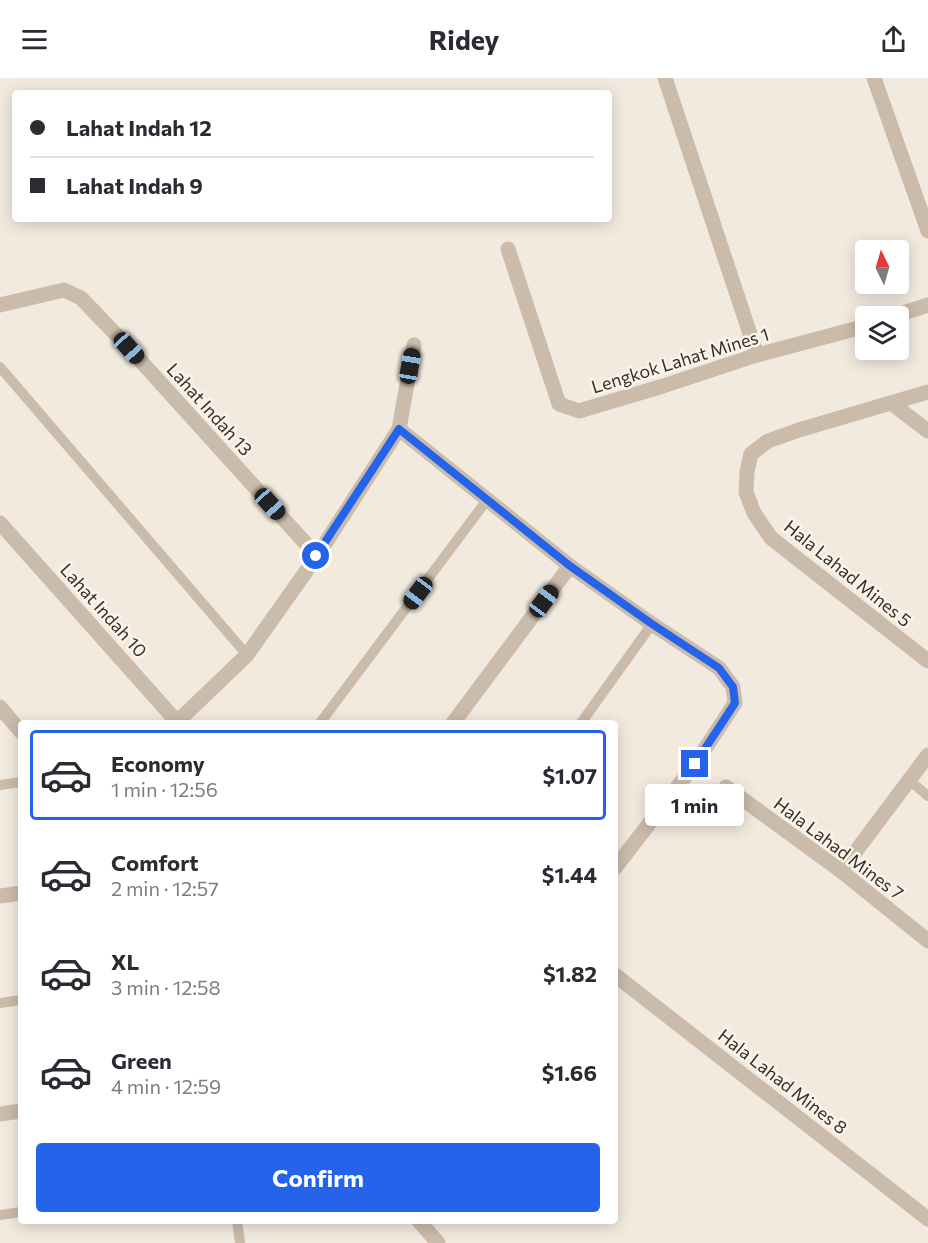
<!DOCTYPE html>
<meta charset="utf-8">
<style>
:root{--surface:#fff;--page:#f2f2f3;--text:#2b2b33;--muted:#7c7c81;--line:#e1e1e2;--accent:#2563eb}
body{margin:0;font-family:Commissioner,sans-serif;background:var(--page);color:var(--text);height:100vh;display:flex;flex-direction:column;font-size:22px;white-space:nowrap}
*{box-sizing:border-box;margin:0}
p{font-size:20px;color:var(--muted)}
.icon{flex:none;width:33px;height:33px;fill:none;stroke:currentColor;stroke-width:2;stroke-linecap:round;stroke-linejoin:round}
.map{position:relative;flex:1;overflow:hidden}
.sheet{position:absolute;left:18px;top:642px;width:600px;height:504px;display:flex;flex-direction:column;background:var(--surface);border-radius:6px;box-shadow:0 3px 15px #0003}
.sheet>*{flex:none}
.top-card{position:absolute;left:12px;top:12px;width:600px;height:132px;border-radius:6px;box-shadow:0 3px 15px #0003;display:grid;align-content:center;height:132px;padding:0 18px;background:var(--surface)}
.needle{width:39px;rotate:355deg}
.fabs{position:absolute;left:855px;top:162px;display:grid;gap:12px}
.fabs a{display:grid;place-items:center;width:54px;height:54px;border-radius:6px;background:var(--surface);box-shadow:0 3px 15px #0003;font-size:30px}
.end{position:absolute;width:27px;height:27px;margin:-14px;border:8px solid #2563eb;background:#fff;box-shadow:0 0 0 3px #fff}
.from{border-radius:50%}
.bubble{position:absolute;height:42px;border-radius:6px;background:var(--surface);box-shadow:0 3px 15px #0003;font-size:20px;font-weight:700;line-height:42px;text-align:center}
.car{position:absolute;width:18px;height:36px;margin:-18px -9px;border-radius:8px;box-shadow:0 0 4px 2px #0007;background:linear-gradient(#222 24%,#8ab4d8 0 40%,#222 0 76%,#8ab4d8 0 86%,#222 0)}
.top-card b{display:flex;align-items:center;gap:21px;height:57px;font-size:22px}
.top-card b+b{border-top:2px solid var(--line)}
.top-card i{width:15px;height:15px;background:var(--text)}
ul{padding:10px 0 0;list-style:none}
li{display:flex;align-items:center;gap:18px;height:90px;margin:0 12px 9px;padding:0 6px;border:3px solid transparent;border-radius:6px}
li div{flex:1}
li b{display:block;font-size:22px}
li em{font-style:normal;font-weight:700}
li.current{border-color:var(--accent)}
li>.icon{width:54px;height:54px;stroke-width:1.5}
.cta{display:flex;gap:12px;margin-top:auto;padding:12px 18px}
.cta a{flex:1;height:69px;border-radius:6px;background:var(--accent);color:#fff;font-size:24px;font-weight:700;line-height:69px;text-align:center}
header{display:flex;justify-content:space-between;align-items:center;height:78px;padding:0 18px;background:var(--surface);font-size:27px;font-weight:700}
.map>svg:first-child{display:block}
</style>
<header><svg class="icon" aria-label="menu" viewBox="0 0 24 24"><path d="M4 6h16M4 12h16M4 18h16"/></svg>Ridey<svg class="icon" aria-label="share" viewBox="0 0 24 24"><path d="M12 15V3M7 8l5-5 5 5M5 13v7h14v-7"/></svg></header>
<div class="map">
<svg width="928" height="1165" viewBox="0 0 928 1165">
<rect width="100%" height="100%" fill="#f3eadf"/>
<g fill="none" stroke-linecap="round" stroke-linejoin="round">
<g stroke="#cbbbaa" stroke-width="10">
<polyline points="0,289 247,577"/>
<polyline points="320,645 487,422"/>
<polyline points="581,645 652,546"/>
<polyline points="909,702 928,718"/>
<polyline points="0,707 21,704"/>
<polyline points="0,925 21,922"/>
<polyline points="0,1137 21,1134"/>
<polyline points="237,1143 240,1165"/>
</g>
<g stroke="#cbbbaa" stroke-width="15">
<polyline points="665,0 757,277"/>
<polyline points="874,0 928,153"/>
<polyline points="508,171 559,326 579,333 660,309 757,277 866,248"/>
<polyline points="0,227 64,212 81,220 129,270 317,478"/>
<polyline points="894,238 928,227"/>
<polyline points="928,314 799,352 768,363 751,376 747,394 746,414 754,435 771,460 928,583"/>
<polyline points="891,325 928,353"/>
<polyline points="399,351 570,488 652,546 719,590 733,609 735,625 695,686 615,790"/>
<polyline points="0,445 178,645"/>
<polyline points="0,629 21,654"/>
<polyline points="177,644 247,577 317,478 399,351 414,267"/>
<polyline points="453,645 570,488"/>
<polyline points="726,709 841,793 928,863"/>
<polyline points="841,793 928,677"/>
<polyline points="0,818 21,815"/>
<polyline points="615,897 928,1141"/>
<polyline points="0,1036 21,1033"/>
<polyline points="419,1143 438,1165"/>
</g>
</g>
<g fill="none" stroke-linecap="round" stroke-linejoin="round">
<polyline stroke="#2563eb" stroke-width="8" points="316,478 399,351 570,488 652,546 719,590 733,609 735,625 695,686"/>
</g>
<g text-anchor="middle" dominant-baseline="central" stroke-width="5" stroke-linejoin="round" paint-order="stroke">
<g font-size="18" fill="#392f2a" stroke="#faf4eb">
<text transform="translate(680 282) rotate(-17)">Lengkok Lahat Mines 1</text>
<text transform="translate(210 331) rotate(48)">Lahat Indah 13</text>
<text transform="translate(848 495) rotate(39)">Hala Lahad Mines 5</text>
<text transform="translate(104 532) rotate(48)">Lahat Indah 10</text>
<text transform="translate(839 770) rotate(37)">Hala Lahad Mines 7</text>
<text transform="translate(783 1003) rotate(38)">Hala Lahad Mines 8</text>
</g>
</g>
</svg>
<div class="fabs">
<a><svg class="needle" viewBox="-14 -14 28 28"><path d="M0-13l5 13h-10z" fill="#e53935"/><path d="M0 13l5-13h-10z" fill="#7c7c81"/></svg></a>
<a><svg class="icon" aria-label="layers" viewBox="0 0 24 24"><path d="M12 4l9 5-9 5-9-5zM3 14l9 5 9-5"/></svg></a>
</div>
<i class="end from" style="left:316px;top:478px"></i>
<i class="end" style="left:695px;top:686px"></i>
<div class="bubble" style="left:645px;top:706px;width:99px">1 min</div>
<i class="car" style="left:129px;top:270px;rotate:138deg"></i>
<i class="car" style="left:410px;top:288px;rotate:10deg"></i>
<i class="car" style="left:270px;top:426px;rotate:138deg"></i>
<i class="car" style="left:418px;top:515px;rotate:217deg"></i>
<i class="car" style="left:544px;top:523px;rotate:37deg"></i>
<div class="top-card">
<b><i class="from"></i>Lahat Indah 12</b>
<b><i></i>Lahat Indah 9</b>
</div>
<section class="sheet">
<ul>
<li class="current"><svg class="icon" aria-label="car" viewBox="0 0 24 24"><path d="M5 17H2v-5l4-1 3-4h7l3 4 3 1v5h-3M9 17h6M6 11h13"/><circle cx="7" cy="17" r="2"/><circle cx="17" cy="17" r="2"/></svg><div><b>Economy</b><p>1 min · 12:56</p></div><em>$1.07</em></li>
<li><svg class="icon" aria-label="car" viewBox="0 0 24 24"><path d="M5 17H2v-5l4-1 3-4h7l3 4 3 1v5h-3M9 17h6M6 11h13"/><circle cx="7" cy="17" r="2"/><circle cx="17" cy="17" r="2"/></svg><div><b>Comfort</b><p>2 min · 12:57</p></div><em>$1.44</em></li>
<li><svg class="icon" aria-label="car" viewBox="0 0 24 24"><path d="M5 17H2v-5l4-1 3-4h7l3 4 3 1v5h-3M9 17h6M6 11h13"/><circle cx="7" cy="17" r="2"/><circle cx="17" cy="17" r="2"/></svg><div><b>XL</b><p>3 min · 12:58</p></div><em>$1.82</em></li>
<li><svg class="icon" aria-label="car" viewBox="0 0 24 24"><path d="M5 17H2v-5l4-1 3-4h7l3 4 3 1v5h-3M9 17h6M6 11h13"/><circle cx="7" cy="17" r="2"/><circle cx="17" cy="17" r="2"/></svg><div><b>Green</b><p>4 min · 12:59</p></div><em>$1.66</em></li>
</ul>
<div class="cta"><a>Confirm</a></div>
</section>
</div>
